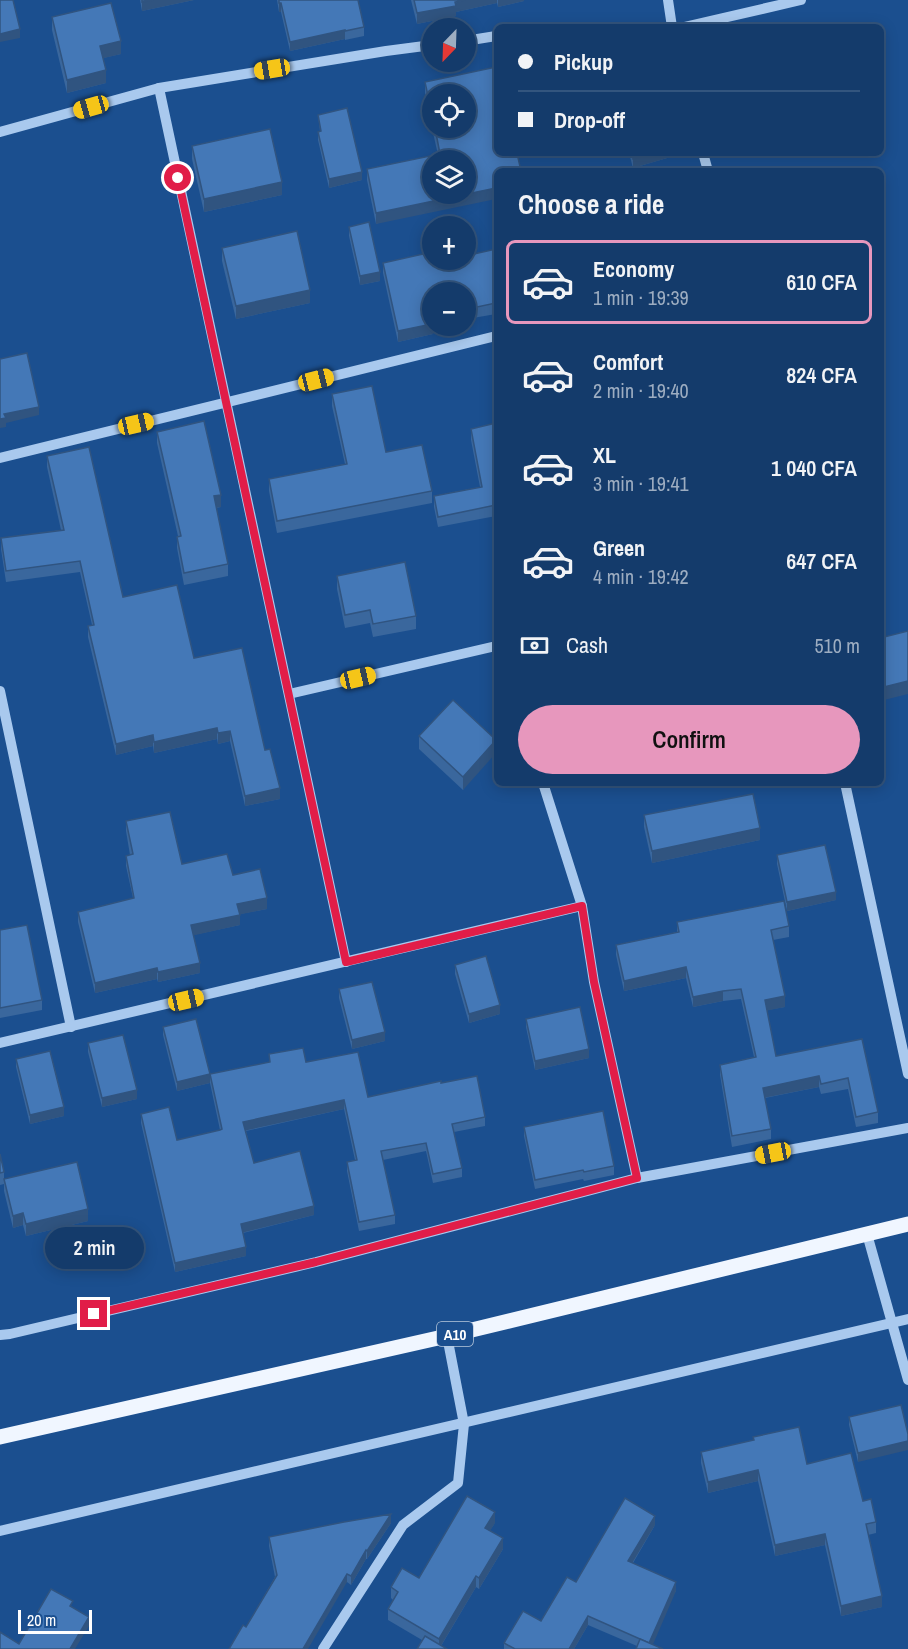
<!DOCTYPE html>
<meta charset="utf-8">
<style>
:root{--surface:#143b6b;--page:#214673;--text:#f1f3f6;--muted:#9dadc1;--line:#33557e;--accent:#e797bd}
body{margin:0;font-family:"Archivo Narrow",sans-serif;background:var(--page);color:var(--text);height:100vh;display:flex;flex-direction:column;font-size:22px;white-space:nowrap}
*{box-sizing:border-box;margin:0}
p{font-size:20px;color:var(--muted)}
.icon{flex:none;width:33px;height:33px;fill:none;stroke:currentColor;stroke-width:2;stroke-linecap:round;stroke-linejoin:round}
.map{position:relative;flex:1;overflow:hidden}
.side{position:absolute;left:494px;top:168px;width:390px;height:618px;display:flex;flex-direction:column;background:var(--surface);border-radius:9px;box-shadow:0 3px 15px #0003,0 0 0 2px var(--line)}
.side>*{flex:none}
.guide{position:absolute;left:494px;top:24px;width:390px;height:132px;border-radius:9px;box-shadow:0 3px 15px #0003,0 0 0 2px var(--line);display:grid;align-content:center;height:132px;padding:0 24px;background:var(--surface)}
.needle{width:39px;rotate:203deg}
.tools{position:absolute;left:422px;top:18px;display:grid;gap:12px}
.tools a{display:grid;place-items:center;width:54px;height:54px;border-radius:50%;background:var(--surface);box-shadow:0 3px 15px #0003,0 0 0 2px var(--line);font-size:30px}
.scale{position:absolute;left:18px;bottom:15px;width:74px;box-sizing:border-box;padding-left:6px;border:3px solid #fff;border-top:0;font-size:16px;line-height:21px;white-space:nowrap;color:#fff;-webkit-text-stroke:4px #1b4f8f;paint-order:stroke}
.end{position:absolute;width:27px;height:27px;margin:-14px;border:8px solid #e11d48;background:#fff;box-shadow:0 0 0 3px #fff}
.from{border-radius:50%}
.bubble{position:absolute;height:42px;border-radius:21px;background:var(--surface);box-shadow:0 3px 15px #0003,0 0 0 2px var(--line);font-size:20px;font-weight:600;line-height:42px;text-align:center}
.car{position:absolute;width:18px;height:36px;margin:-18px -9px;border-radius:8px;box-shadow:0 0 4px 2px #0007;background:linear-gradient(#f5c518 24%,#345 0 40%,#f5c518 0 76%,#345 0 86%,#f5c518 0)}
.guide b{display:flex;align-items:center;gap:21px;height:57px;font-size:22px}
.guide b+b{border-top:2px solid var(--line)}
.guide i{width:15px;height:15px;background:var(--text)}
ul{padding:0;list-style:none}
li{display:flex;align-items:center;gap:18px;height:84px;margin:0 12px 9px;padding:0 12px;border:3px solid transparent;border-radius:9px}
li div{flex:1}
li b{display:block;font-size:22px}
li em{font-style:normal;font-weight:600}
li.current{border-color:var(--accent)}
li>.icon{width:54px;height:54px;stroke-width:1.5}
h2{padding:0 24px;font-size:27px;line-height:72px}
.pay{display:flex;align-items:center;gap:15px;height:66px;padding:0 24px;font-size:22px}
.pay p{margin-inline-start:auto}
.cta{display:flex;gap:12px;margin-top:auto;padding:12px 24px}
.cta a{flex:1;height:69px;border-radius:36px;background:var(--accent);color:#111;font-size:24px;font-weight:600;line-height:69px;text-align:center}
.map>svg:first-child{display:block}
</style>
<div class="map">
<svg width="908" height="1649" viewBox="0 0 908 1649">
<rect width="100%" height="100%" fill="#1b4f8f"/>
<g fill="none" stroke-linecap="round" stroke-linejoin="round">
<g stroke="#a9c9ee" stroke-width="10">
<polyline points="668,0 672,27"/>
<polyline points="618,27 623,27"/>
<polyline points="684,27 801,0"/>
<polyline points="465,41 496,36"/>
<polyline points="159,88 346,962"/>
<polyline points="0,132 159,88 386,51 432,45"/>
<polyline points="703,153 708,171"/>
<polyline points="0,458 496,336"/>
<polyline points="0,691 71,1027"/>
<polyline points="289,694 496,646"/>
<polyline points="543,783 582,906 594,982 637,1178"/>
<polyline points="845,783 908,1074"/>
<polyline points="0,1043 582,906"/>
<polyline points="867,1234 908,1380"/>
<polyline points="0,1335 10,1334 316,1262 637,1178 908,1128"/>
<polyline points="0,1531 908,1319"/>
<polyline points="323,1649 403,1525 458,1483 464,1424 447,1336"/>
</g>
<polyline stroke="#f0f6ff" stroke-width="15" points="0,1437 447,1336 908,1224"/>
</g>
<g fill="#3a679d">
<polygon points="140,0 194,0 142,11"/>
<polygon points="277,0 358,0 364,27 364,36 345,40 345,39 290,51 281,12 279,12"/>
<polygon points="411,0 524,0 524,1 498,7 497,3 456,12 456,16 417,24"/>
<polygon points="52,17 121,54 103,58 106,83 67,93 52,30"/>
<polygon points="425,82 521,171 376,224 367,180 367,169 438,155 432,128 465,128 432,94 432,127 425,93"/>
<polygon points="318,115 362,180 329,188 318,140 318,132 320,131"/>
<polygon points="192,146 282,195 204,212 192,159"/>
<polygon points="629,153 674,153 674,156 633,168"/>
<polygon points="349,227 380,281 360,285 349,236"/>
<polygon points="222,248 310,303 236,319 222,261"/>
<polygon points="496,249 496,314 473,318 473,323 465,325 465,292 433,332 433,334 398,342 383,273 383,263 465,260"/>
<polygon points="332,394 386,452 432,491 432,503 277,533 269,491 269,479 345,464 332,406"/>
<polygon points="496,423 496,516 438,527 434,507 434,496 480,487 471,440 471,429"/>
<polygon points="157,432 221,507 216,508 228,564 228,576 184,585 177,548 177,537 178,536 157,443"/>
<polygon points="47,456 123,597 194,658 265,750 280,799 245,806 230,741 218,744 217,739 154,753 153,746 116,755 88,637 88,626 92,625 80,572 6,582 1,549 1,538 61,530 47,467"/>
<polygon points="337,576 416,616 416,629 373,637 370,623 345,628 337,589"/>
<polygon points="419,736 496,740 463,790 419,749"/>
<polygon points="644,815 760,840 652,863 644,827"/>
<polygon points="126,821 182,864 233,875 267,909 240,914 240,925 193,935 200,973 158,982 157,979 95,993 78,922 78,912 133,898 126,866 126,856 130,855 126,831"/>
<polygon points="777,855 836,900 787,911 777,864"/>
<polygon points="677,922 789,926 789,937 773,940 785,1007 767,1010 776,1056 862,1039 878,1112 878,1123 856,1127 848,1089 821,1094 819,1087 765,1098 771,1129 771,1139 732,1147 720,1075 720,1065 754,1057 741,999 723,1001 693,1007 686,978 624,991 616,955 616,945 677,932"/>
<polygon points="0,930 42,1000 42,1010 0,1018"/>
<polygon points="455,965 500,1014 469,1023 455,974"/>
<polygon points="339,989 385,1041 352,1049 339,998"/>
<polygon points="526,1019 589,1058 535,1070 526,1027"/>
<polygon points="163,1027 210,1083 177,1091 163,1035"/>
<polygon points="88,1043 137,1099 102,1107 88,1052"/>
<polygon points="269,1054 306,1062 368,1097 441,1083 485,1117 485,1126 454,1132 462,1168 462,1177 433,1183 426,1151 383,1160 395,1215 395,1224 359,1231 347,1171 347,1162 355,1160 344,1109 246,1131 254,1163 314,1215 243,1233 246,1256 175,1272 141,1123 141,1114 177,1140 220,1130 210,1083 210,1074 269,1063"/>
<polygon points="16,1059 64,1116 30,1124 16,1067"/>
<polygon points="524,1127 614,1166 614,1175 584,1181 583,1179 535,1189 524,1136"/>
<polygon points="0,1154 4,1172 4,1184 0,1185"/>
<polygon points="4,1179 88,1221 26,1236 23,1225 13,1228 4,1191"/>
<polygon points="901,1405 858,1462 849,1425 849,1417"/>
<polygon points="753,1437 807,1464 863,1501 876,1522 876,1533 868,1535 882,1607 841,1616 825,1545 775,1556 758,1481 708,1493 701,1463 701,1452 753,1440"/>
<polygon points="391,1523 367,1559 366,1559 351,1585 347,1582 246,1627 275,1577 269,1546 269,1537"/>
<polygon points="495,1523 490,1530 503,1549 479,1589 476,1587 441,1646 422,1640 388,1620 388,1609 393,1600 391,1598 391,1587 419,1578"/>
<polygon points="655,1525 633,1563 676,1591 637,1646 588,1625 574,1649 504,1649 504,1643 541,1621 576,1582"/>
</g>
<g fill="#305480">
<polygon points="153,0 194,0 142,11 142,2"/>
<polygon points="465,0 497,0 497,3 456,12 456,16 417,24 417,13"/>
<polygon points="498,0 524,0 524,1 498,7"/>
<rect x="279" y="3" width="2" height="9"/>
<polygon points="20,29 20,38 0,42 0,34"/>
<polygon points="345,30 345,39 290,51 290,42"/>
<polygon points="121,41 121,54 100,59 100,46"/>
<polygon points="106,70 106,83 67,93 67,80"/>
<polygon points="653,153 674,153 674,156 633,168 633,159"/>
<polygon points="362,172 362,180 329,188 329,179"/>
<polygon points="282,182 282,195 204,212 204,199"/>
<polygon points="496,188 496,199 376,224 376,213"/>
<polygon points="380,272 380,281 360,285 360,276"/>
<polygon points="310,290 310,303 236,319 236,306"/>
<polygon points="473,312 473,323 465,325 465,314"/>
<polygon points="432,324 432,326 462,326 433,332 433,334 398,342 398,331"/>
<polygon points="39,407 39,415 6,423 6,427 0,428 0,419 4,414"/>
<polygon points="221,495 221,507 214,508 214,496"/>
<polygon points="908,681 908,694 880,701 880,688"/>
<polygon points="217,728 217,739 154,753 154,742"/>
<polygon points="230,731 230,741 218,744 218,733"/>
<polygon points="153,735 153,746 116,755 116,744"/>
<polygon points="496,740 496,753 463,790 463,777"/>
<polygon points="280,788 280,799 245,806 245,796"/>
<polygon points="760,828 760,840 652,863 652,851"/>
<polygon points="836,892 836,900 787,911 787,902"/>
<polygon points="267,898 267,909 237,915 237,904"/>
<polygon points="240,915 240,925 191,936 191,925"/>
<polygon points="200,963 200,973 158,982 158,972"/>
<polygon points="686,967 686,978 624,991 624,981"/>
<polygon points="157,968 157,979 95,993 95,983"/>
<polygon points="723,991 723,1001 693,1007 693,997"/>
<polygon points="785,996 785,1007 765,1011 765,1000"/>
<polygon points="500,1005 500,1014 469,1023 469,1014"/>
<polygon points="385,1032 385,1041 352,1049 352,1040"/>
<polygon points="589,1049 589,1058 535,1070 535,1061"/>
<polygon points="210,1074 210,1083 177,1091 177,1082"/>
<polygon points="819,1076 819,1087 763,1098 763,1088"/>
<polygon points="137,1090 137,1099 102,1107 102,1098"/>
<polygon points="344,1100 344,1109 243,1131 243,1122"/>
<polygon points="64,1107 64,1116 30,1124 30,1115"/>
<polygon points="314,1206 314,1215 241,1233 241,1224"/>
<polygon points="88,1209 88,1221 26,1236 26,1224"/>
<polygon points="23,1213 23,1225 13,1228 13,1216"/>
<polygon points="246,1247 246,1256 175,1272 175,1263"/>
<polygon points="908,1441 908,1450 858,1462 858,1453"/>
<polygon points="758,1470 758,1481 708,1493 708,1482"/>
<polygon points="495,1512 495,1523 485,1539 485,1528"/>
<polygon points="391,1514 391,1523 367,1559 367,1551"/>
<polygon points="655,1516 655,1525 628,1570 628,1561"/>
<polygon points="825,1534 825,1545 775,1556 775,1545"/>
<polygon points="503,1538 503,1549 479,1589 479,1578"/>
<polygon points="366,1550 366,1559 351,1585 351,1576"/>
<polygon points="347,1574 347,1582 308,1649 303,1649"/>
<polygon points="476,1576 476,1587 439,1649 439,1639"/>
<polygon points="676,1582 676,1591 651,1649 649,1643"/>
<polygon points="882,1596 882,1607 841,1616 841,1606"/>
<polygon points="588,1616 588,1625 574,1649 569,1649"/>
<polygon points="89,1617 89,1626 75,1649 70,1649"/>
</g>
<g fill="#4478b7" stroke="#305480" stroke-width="1.5" fill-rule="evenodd">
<polygon points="0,0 13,0 20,29 0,34"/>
<polygon points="142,0 153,0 142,2"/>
<polygon points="279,0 358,0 364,27 345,31 345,30 290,42 281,3 279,3"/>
<polygon points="414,0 465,0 455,2 456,6 417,13"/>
<polygon points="111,3 121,41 100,46 106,70 67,80 52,17"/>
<path d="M 496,67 L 496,153 L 517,153 L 521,171 L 496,171 L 496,188 L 376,213 L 367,169 L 440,154 L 435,128 L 465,128 L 465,94 L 432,94 L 432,115 L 425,82 ZM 432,160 L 465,160 L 465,194 L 432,194 Z"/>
<polygon points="347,108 362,172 329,179 318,132 321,131 318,115"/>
<polygon points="270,129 282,182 204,199 192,146"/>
<polygon points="632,153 653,153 633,159"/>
<polygon points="369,222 380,272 360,276 349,227"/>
<polygon points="297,231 310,290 236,306 222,248"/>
<polygon points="496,249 496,303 472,308 473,312 465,314 465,292 432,292 432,324 398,331 383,263 432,252 432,260 465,260 465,256"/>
<polygon points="27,353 39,407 4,414 6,418 0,419 0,359"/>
<polygon points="372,386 386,452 422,445 432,491 277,521 269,479 347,464 332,394"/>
<polygon points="204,421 221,495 214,496 228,564 184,573 177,537 181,536 157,432"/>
<polygon points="496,423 496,505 438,517 434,496 482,487 471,429"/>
<polygon points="89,447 123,597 177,585 194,658 242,648 265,750 270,749 280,788 245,796 230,731 218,733 217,728 154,742 153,735 116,744 88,626 94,625 80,561 6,571 1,538 64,530 47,456"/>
<polygon points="405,562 416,616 373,624 370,610 345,615 337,576"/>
<polygon points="908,631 908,681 880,688 880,638"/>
<polygon points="453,700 496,740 463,777 419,736"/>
<polygon points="753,794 760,828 652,851 644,815"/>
<polygon points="170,812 182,864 227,854 233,875 260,869 267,898 237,904 240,915 191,925 200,963 158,972 157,968 95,983 78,912 134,898 126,856 133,854 126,821"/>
<polygon points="825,845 836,892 787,902 777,855"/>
<polygon points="784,901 789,926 771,930 785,996 765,1000 776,1056 862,1039 878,1112 856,1117 848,1078 821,1084 819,1076 763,1088 771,1129 732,1136 720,1065 756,1057 741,989 723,991 693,997 686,967 624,981 616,945 679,932 677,922"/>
<polygon points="27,925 42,1000 0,1008 0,930"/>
<polygon points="486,956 500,1005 469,1014 455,965"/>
<polygon points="372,982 385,1032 352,1040 339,989"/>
<polygon points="580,1007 589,1049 535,1061 526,1019"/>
<polygon points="196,1019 210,1074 177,1082 163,1027"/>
<polygon points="123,1035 137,1090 102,1098 88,1043"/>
<polygon points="303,1048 306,1062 358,1052 368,1097 441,1081 441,1083 477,1076 485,1117 452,1124 462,1168 433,1174 426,1143 381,1151 395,1215 359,1222 347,1162 357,1160 344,1100 243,1122 254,1163 300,1151 314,1206 241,1224 246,1247 175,1263 141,1114 169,1107 177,1140 220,1130 222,1129 210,1074 270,1062 269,1054"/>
<polygon points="50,1051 64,1107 30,1115 16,1059"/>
<polygon points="603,1111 614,1166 584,1172 583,1170 535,1180 524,1127"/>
<polygon points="0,1154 4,1172 0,1173"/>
<polygon points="77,1162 88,1209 26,1224 23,1213 13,1216 4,1179"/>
<polygon points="901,1405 908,1434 908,1441 858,1453 849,1417"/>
<polygon points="799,1427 807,1464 851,1453 863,1501 871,1499 876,1522 866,1524 882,1596 841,1606 825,1534 775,1545 758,1470 708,1482 701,1452 754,1440 753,1437"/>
<polygon points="467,1496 495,1512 485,1528 503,1538 479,1578 476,1576 439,1639 388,1609 398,1592 391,1587 402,1568 419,1578"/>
<polygon points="625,1498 655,1516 628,1561 676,1582 649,1643 588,1616 569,1649 515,1649 504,1643 523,1611 541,1621 567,1577 576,1582"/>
<polygon points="391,1514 367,1551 366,1550 351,1576 347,1574 303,1649 229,1649 243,1625 246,1627 277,1575 269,1537 344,1522"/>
<polygon points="51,1589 73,1601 70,1606 89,1617 70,1649 0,1649 0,1632 19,1644"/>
<polygon points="425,1636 447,1649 417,1649"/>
<polygon points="640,1639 663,1649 636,1649"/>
</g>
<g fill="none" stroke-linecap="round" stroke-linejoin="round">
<polyline stroke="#e11d48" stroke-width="8" points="94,1314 316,1262 637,1178 594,982 582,906 346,962 178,178"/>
</g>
<g text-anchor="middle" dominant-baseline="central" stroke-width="4.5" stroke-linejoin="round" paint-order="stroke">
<rect fill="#1b4f8f" stroke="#bbcadd" stroke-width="1.5" x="437" y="1322" width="36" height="24" rx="4.5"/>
<g font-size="15" font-weight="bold" fill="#fff">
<text x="455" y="1334">A10</text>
</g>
</g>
</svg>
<div class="tools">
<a><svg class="needle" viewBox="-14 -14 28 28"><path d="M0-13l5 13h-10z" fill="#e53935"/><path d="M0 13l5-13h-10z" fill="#9dadc1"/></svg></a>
<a><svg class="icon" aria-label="locate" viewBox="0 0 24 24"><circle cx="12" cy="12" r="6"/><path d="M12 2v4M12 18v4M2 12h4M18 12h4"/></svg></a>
<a><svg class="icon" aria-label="layers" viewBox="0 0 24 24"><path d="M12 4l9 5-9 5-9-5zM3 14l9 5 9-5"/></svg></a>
<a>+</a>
<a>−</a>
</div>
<div class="scale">20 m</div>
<i class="end from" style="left:178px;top:178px"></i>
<i class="end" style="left:94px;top:1314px"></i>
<div class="bubble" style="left:45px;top:1227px;width:99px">2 min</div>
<i class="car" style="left:272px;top:69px;rotate:261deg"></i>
<i class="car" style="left:91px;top:107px;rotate:254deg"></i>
<i class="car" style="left:316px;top:380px;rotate:76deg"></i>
<i class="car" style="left:136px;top:424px;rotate:77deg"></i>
<i class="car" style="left:358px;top:678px;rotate:77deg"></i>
<i class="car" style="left:186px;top:1000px;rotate:77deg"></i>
<i class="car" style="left:773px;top:1153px;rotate:259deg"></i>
<div class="guide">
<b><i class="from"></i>Pickup</b>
<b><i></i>Drop-off</b>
</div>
<section class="side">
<h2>Choose a ride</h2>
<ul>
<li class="current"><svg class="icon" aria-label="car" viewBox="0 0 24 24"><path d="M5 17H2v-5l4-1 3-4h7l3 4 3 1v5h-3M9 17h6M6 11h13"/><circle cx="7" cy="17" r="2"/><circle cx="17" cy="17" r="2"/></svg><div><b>Economy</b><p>1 min · 19:39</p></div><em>610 CFA</em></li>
<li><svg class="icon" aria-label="car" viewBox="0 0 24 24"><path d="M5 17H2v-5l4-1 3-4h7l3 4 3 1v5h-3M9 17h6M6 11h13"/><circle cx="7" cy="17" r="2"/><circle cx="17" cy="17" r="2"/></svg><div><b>Comfort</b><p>2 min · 19:40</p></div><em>824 CFA</em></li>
<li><svg class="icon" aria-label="car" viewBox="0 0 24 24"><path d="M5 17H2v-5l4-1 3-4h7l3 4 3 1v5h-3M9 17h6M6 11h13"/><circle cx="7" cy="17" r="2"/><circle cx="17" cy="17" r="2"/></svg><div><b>XL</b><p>3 min · 19:41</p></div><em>1 040 CFA</em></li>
<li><svg class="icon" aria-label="car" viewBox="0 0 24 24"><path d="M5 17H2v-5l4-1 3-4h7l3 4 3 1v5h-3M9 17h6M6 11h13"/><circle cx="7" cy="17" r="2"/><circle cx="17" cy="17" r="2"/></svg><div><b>Green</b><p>4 min · 19:42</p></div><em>647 CFA</em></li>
</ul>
<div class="pay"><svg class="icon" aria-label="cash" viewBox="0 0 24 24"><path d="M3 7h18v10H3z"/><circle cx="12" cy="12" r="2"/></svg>Cash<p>510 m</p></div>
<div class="cta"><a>Confirm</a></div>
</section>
</div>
